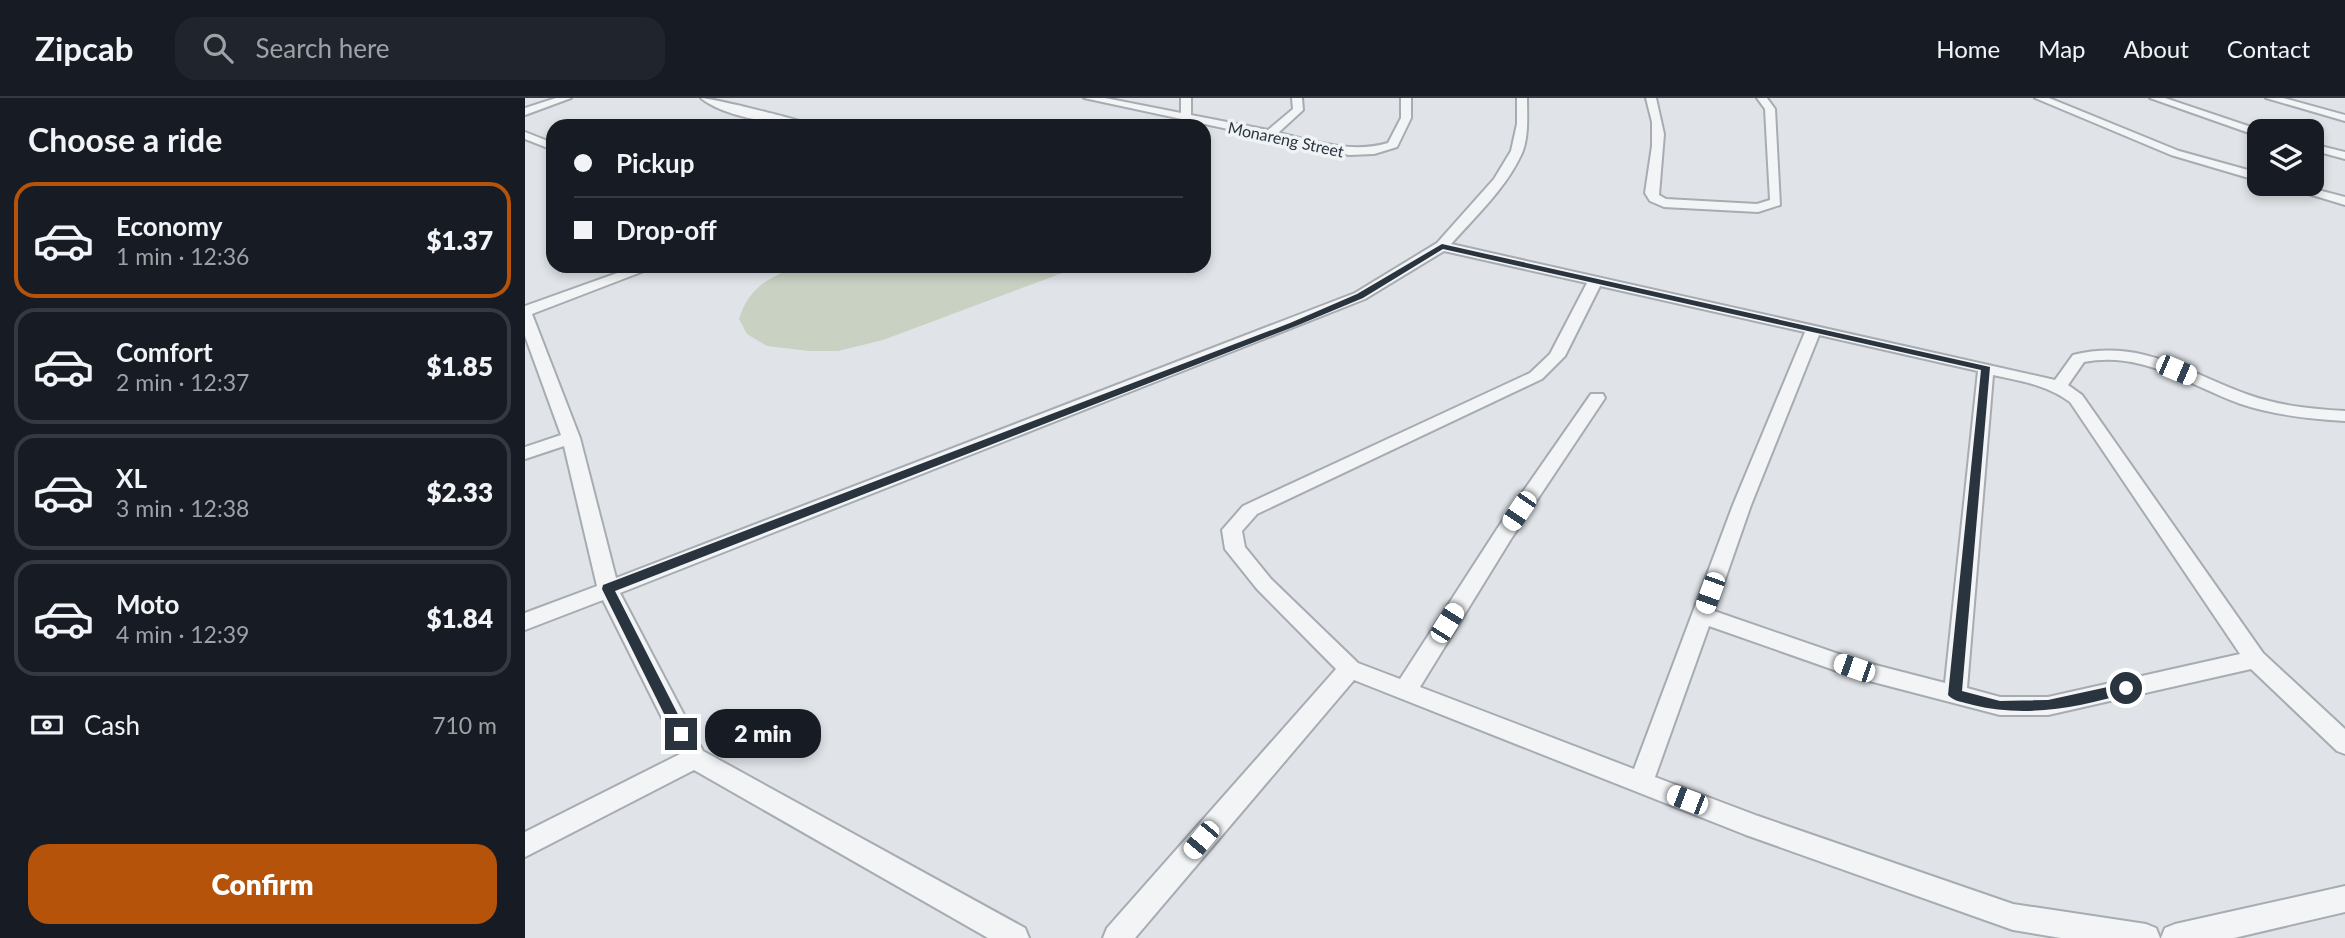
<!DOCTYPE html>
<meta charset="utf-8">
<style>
:root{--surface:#171b24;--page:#20242c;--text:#f1f3f6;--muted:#9ea1a6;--line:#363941;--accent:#b45309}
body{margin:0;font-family:Lato,sans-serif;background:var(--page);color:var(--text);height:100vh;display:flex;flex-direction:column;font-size:26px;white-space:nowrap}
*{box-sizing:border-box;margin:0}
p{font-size:23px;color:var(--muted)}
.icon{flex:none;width:38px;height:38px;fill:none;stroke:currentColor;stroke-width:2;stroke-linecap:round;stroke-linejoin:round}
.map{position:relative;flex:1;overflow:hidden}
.panel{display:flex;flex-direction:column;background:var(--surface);width:525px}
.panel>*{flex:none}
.banner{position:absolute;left:21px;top:21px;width:665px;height:154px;border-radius:21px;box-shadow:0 4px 10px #0003;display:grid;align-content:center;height:154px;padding:0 28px;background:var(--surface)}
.tools{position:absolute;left:1722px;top:21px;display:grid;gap:14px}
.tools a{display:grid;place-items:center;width:77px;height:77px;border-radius:14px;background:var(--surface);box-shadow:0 4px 10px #0003;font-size:35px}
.end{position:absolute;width:32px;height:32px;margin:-16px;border:9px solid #2a343e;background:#fff;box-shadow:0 0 0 4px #fff}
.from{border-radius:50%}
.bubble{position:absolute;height:49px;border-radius:21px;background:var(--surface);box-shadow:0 4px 10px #0003;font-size:23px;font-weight:800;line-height:49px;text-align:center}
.car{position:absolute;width:21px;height:42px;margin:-21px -10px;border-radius:9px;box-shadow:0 0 5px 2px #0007;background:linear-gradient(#fff 24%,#345 0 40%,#fff 0 76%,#345 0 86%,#fff 0)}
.banner b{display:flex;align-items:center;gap:24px;height:66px;font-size:26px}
.banner b+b{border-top:2px solid var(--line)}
.banner i{width:18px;height:18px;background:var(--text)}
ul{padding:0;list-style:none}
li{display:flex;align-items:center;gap:21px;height:116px;margin:0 14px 10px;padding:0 14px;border:4px solid var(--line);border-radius:21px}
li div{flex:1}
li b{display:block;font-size:26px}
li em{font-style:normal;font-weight:800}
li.current{border-color:var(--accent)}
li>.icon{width:63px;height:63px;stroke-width:1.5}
h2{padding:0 28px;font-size:32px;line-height:84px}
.pay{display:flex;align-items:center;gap:18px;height:77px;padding:0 28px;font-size:26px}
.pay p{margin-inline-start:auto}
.primary-button{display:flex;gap:14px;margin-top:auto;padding:14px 28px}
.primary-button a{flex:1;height:80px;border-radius:21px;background:var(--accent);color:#fff;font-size:28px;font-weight:800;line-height:80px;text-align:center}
header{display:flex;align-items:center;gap:42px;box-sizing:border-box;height:98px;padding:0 35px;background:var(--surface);border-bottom:2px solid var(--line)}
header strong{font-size:33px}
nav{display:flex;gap:38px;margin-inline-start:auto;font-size:24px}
.search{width:490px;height:63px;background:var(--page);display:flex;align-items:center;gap:18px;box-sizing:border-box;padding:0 24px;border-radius:21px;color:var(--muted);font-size:26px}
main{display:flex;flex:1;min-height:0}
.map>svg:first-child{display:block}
</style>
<header>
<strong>Zipcab</strong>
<div class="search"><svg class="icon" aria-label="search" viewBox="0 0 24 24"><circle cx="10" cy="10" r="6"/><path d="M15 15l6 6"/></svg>Search here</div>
<nav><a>Home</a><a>Map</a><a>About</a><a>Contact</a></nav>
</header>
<main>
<section class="panel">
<h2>Choose a ride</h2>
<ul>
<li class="current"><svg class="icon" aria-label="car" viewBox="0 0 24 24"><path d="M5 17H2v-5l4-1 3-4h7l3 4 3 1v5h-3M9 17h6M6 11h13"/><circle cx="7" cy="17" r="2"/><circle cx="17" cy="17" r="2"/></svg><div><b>Economy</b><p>1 min · 12:36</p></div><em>$1.37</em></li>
<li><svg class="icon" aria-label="car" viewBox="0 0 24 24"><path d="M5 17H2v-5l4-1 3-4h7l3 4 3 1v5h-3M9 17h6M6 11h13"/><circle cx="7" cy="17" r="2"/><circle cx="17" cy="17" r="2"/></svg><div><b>Comfort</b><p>2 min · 12:37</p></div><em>$1.85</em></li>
<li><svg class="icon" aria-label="car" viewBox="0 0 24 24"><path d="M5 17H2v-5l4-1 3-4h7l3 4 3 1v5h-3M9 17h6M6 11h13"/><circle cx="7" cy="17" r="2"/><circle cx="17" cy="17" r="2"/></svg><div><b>XL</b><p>3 min · 12:38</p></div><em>$2.33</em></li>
<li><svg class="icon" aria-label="car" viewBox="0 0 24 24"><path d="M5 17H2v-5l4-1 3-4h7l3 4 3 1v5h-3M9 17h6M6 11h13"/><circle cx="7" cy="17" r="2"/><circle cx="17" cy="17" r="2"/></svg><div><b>Moto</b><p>4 min · 12:39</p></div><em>$1.84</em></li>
</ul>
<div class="pay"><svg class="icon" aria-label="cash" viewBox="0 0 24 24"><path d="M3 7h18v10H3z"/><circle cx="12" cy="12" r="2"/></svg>Cash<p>710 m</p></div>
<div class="primary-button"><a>Confirm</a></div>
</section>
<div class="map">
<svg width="1820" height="840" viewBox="0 0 1820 840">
<rect width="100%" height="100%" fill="#e0e4e8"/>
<path fill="#c8d1c2" d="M 275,168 L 556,168 L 358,242 L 313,253 L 284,253 L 242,248 L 222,236 L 214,221 C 224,189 244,179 275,168 Z"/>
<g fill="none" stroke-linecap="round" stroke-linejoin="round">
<defs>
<g id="street">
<polygon points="31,0 46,0 0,17 0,10"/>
<path d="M 176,0 C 186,0 281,23 288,28 C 258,28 198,19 176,0 Z"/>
<path d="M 559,0 L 580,0 L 656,15 L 656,0 L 666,0 L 666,17 L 743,32 L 768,11 L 767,0 L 777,0 L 778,12 L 753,35 C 790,43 826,56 863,45 L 876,20 L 876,0 L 886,0 L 886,20 L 872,49 L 849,56 L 824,57 Z"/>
<path d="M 992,0 L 1002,0 C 1002,17 1004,38 997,55 C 982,89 951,118 926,146 L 1530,282 L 1548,257 C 1616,240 1663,275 1724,297 C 1755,308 1787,311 1820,313 L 1820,323 C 1784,321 1748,317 1713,305 C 1662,286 1617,253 1559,264 L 1543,287 L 1557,297 L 1738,555 L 1820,631 L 1820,656 L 1812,653 L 1726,571 L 1523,617 L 1475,617 L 1329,579 L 1184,528 L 1130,679 L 1233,718 L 1488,806 L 1621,826 L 1631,830 L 1635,840 L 1536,840 L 1488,832 L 1221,737 L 829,582 L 610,840 L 578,840 L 582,830 L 811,571 L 732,491 L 700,451 L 697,432 L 718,408 L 1005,275 L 1025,256 L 1062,185 L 919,153 L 840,201 L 95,495 L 178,653 L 500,830 L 504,840 L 463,840 L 169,672 L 0,759 L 0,734 L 155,656 L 78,502 L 0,532 L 0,515 L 72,488 L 39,348 L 0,361 L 0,349 L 36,337 L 0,238 L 0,208 L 112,168 L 132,168 L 7,216 L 55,340 L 91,480 L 830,195 L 912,145 L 969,81 L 986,53 L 992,26 ZM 1075,188 L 1280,234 L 1208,407 L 1109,671 L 895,589 L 986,441 L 1080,300 L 1078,296 L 1066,296 L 972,431 L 875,581 L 833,565 L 746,481 L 720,449 L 717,433 L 732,416 L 1017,281 L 1040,258 ZM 1294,237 L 1453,273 L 1420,585 L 1331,562 L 1189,513 L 1226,407 ZM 1468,277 C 1496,283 1522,287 1545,304 L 1715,556 L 1523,599 L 1475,599 L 1442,590 Z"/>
<polygon points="1121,0 1131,0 1139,36 1134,97 1141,101 1232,106 1245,102 1240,11 1232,0 1242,0 1250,11 1255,107 1233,114 1139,109 1125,103 1120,95 1127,48 1127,24"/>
<polygon points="1510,0 1524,0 1654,53 1734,75 1734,83 1646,57"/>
<polygon points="1625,0 1640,0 1738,33 1734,33 1734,38 1730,37"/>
<polygon points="1741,0 1758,0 1820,17 1820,23"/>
<polygon points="0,34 28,45 28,52 0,41"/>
<polygon points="1787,46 1820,54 1820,61 1787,52"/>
<polygon points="1751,86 1770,86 1820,99 1820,107"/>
<polygon points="1820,788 1820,814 1709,840 1636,840 1640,830 1650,826"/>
</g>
</defs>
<use href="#street" stroke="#a6acb2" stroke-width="4"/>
<use href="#street" fill="#f2f4f6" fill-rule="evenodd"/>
</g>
<path fill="#2a343e" d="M 917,146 L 1465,269 L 1437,593 L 1475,603 L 1523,602 L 1601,585 L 1605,586 L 1605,594 C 1554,610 1500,620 1448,607 C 1439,604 1429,604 1423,597 L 1456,272 L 918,151 L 838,200 L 771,228 L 90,493 L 163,636 L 156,642 L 151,640 L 77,491 L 78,487 L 765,225 L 832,196 Z"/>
<g text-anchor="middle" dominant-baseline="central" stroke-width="7" stroke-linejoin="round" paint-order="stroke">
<g font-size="16" fill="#2a343e" stroke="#eff3f5">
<text transform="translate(761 41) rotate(12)">Monareng Street</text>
</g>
</g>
</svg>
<div class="tools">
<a><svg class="icon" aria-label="layers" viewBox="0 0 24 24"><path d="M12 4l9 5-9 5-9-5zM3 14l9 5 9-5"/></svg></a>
</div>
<i class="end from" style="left:1601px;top:590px"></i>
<i class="end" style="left:156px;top:636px"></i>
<div class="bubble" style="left:180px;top:611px;width:116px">2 min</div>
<i class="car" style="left:1651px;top:272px;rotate:113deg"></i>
<i class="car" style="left:994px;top:413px;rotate:214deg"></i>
<i class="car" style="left:1185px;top:495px;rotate:200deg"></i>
<i class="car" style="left:922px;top:525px;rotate:32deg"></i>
<i class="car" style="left:1329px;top:570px;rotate:289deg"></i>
<i class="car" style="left:1162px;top:702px;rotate:291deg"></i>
<i class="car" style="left:676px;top:742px;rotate:220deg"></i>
<div class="banner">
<b><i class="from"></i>Pickup</b>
<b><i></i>Drop-off</b>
</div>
</div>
</main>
